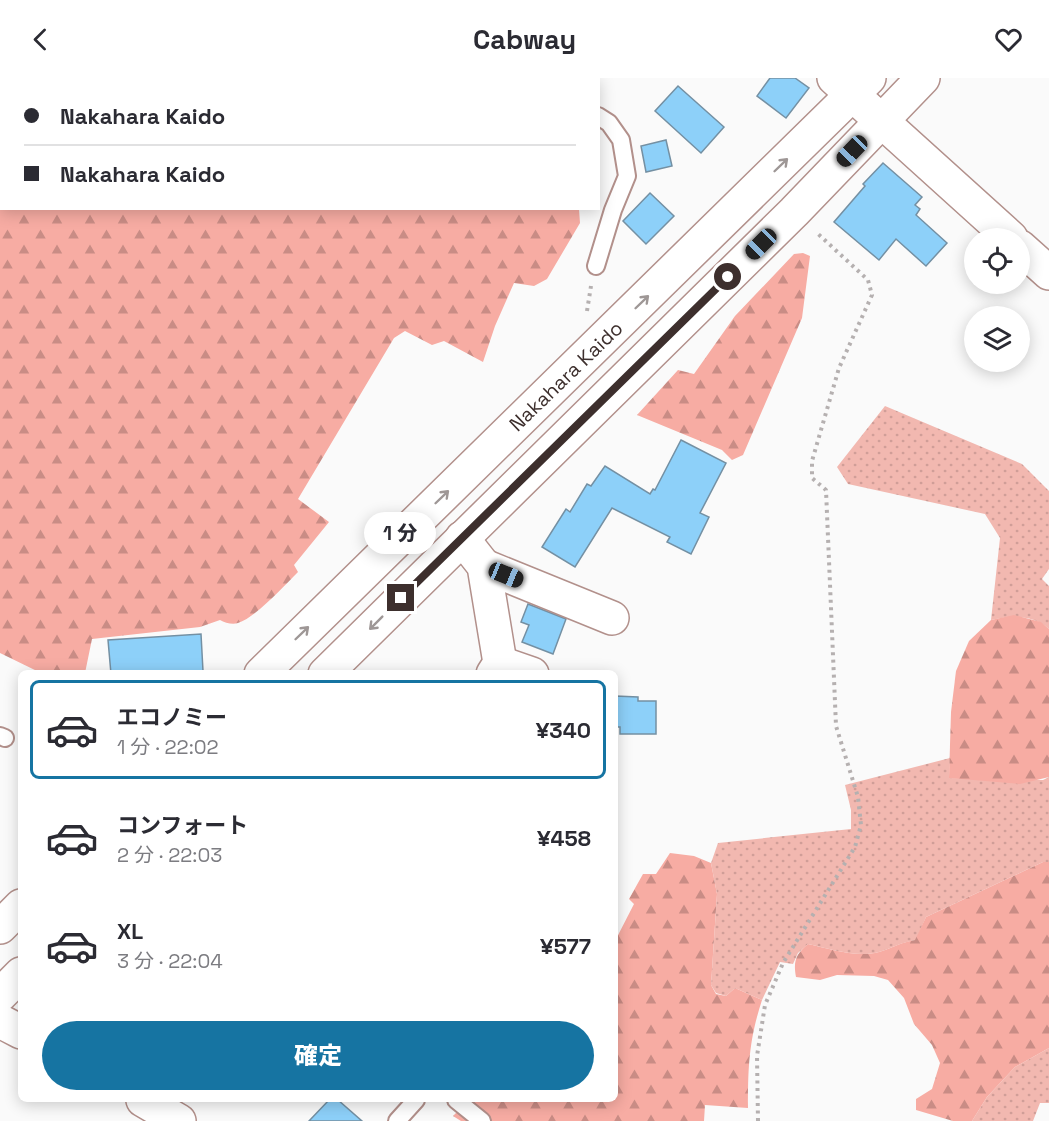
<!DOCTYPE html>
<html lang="ja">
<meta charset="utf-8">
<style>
:root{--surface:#fff;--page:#f7f7f7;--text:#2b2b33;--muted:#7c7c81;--line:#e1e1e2;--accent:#1674a2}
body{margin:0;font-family:"Space Grotesk","Noto Sans JP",sans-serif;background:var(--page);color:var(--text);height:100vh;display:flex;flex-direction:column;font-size:22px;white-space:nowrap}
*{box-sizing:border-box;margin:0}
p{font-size:20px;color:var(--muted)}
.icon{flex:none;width:33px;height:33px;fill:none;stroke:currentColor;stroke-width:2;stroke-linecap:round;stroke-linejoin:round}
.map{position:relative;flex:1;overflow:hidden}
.details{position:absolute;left:18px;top:592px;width:600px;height:432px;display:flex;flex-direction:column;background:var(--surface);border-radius:9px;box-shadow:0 3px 15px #0003}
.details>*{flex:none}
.guide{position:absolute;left:0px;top:0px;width:600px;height:132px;box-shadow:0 3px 15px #0003;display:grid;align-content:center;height:132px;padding:0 24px;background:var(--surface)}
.buttons{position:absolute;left:964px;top:150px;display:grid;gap:12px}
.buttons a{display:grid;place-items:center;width:66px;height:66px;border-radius:50%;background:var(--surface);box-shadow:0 3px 15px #0003;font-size:30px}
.end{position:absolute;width:27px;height:27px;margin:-14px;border:8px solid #3d2f2d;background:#fff;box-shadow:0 0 0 3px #fff}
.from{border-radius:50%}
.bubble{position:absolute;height:42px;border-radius:21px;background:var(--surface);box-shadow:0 3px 15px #0003;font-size:20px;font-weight:800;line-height:42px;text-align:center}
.car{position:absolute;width:18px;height:36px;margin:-18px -9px;border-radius:8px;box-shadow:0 0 4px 2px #0007;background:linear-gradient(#222 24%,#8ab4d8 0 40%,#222 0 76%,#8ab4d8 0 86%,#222 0)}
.guide b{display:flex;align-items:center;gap:21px;height:57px;font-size:22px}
.guide b+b{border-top:2px solid var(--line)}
.guide i{width:15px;height:15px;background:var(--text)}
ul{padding:10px 0 0;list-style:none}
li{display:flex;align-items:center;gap:18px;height:99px;margin:0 12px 9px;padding:0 12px;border:3px solid transparent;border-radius:9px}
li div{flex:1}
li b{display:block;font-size:22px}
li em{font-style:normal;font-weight:800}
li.active{border-color:var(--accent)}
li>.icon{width:54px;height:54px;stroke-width:1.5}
.action{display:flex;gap:12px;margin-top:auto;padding:12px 24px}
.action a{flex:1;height:69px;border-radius:36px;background:var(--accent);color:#fff;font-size:24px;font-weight:800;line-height:69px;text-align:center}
header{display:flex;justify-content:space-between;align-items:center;height:78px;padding:0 24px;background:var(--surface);font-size:27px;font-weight:800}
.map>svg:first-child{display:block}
</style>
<header><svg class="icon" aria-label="back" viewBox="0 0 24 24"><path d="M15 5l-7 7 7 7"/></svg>Cabway<svg class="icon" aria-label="heart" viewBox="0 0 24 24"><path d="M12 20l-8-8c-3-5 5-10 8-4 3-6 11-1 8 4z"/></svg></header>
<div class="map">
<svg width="1049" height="1043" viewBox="0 0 1049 1043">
<defs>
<pattern id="grass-dots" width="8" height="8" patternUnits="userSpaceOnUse" patternTransform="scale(1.5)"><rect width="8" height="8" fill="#f2b8b0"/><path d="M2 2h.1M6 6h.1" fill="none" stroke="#d09e98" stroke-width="1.8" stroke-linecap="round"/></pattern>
<pattern id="forest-firs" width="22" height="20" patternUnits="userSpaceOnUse" patternTransform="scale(1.5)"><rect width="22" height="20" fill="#f7aca3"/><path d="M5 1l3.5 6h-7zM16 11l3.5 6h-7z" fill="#c98c85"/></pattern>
</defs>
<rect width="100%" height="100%" fill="#fafafa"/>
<g fill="url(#grass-dots)">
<path d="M 885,328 L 1022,386 L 1049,413 L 1049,491 L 1042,501 L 1049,508 L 1049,551 C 1032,536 1012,538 991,542 L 1000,460 L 985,436 L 848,406 L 837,389 Z"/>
<path d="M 950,680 L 949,700 L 1043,702 L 1049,699 L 1049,784 L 1043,784 L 926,839 L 916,862 C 902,864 892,870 879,874 C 856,880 831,871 808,866 L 798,875 L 793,886 L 780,884 L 762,922 L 735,910 L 726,918 L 716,915 L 711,907 L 717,816 L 711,785 L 718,765 L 851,751 L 851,732 L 845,707 Z"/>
<polygon points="1049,970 1049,1025 1040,1025 1033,1043 972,1043 987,1019 1015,989"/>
</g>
<g fill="url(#forest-firs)">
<path d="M 0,0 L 210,0 L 2,2 L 2,130 L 579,131 L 580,145 L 547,201 L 534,208 L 514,205 L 495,248 L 483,284 L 444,263 L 432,267 L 405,253 L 394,260 L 298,421 L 329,444 L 294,487 L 298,494 C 284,508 256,539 238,545 C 233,547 225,545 220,542 L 200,549 L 92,561 L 85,595 L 41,595 L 0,575 Z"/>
<polygon points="803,175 810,178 802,240 743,377 732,382 722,372 637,337 678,292 694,296 735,238 794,176"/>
<polygon points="1014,537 1041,544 1049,551 1049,699 1020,706 949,700 951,634 956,593 969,563 991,542"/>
<path d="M 670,775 L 694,778 L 711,785 L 717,816 L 711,907 L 716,916 L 726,918 L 735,910 L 762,922 C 749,962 748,988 748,1030 L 705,1027 L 704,1043 L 461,1043 L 453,1038 L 469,1022 L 615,1022 L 615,863 L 634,826 L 629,821 L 643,796 L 656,796 Z"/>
<path d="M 1043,784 L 1049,784 L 1049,970 L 1015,989 L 987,1019 L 972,1043 L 953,1043 L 916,1032 L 916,1021 L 932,1011 L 940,985 L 932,967 L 914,946 L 904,920 L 888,902 L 874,898 L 837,897 L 820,902 L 796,899 C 793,883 796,876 808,866 C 831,871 856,880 879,874 C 892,870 902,864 915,862 L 926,839 Z"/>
</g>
<g fill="#8dd0f9" stroke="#7490a3" stroke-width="1.5">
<polygon points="770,0 795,0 809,10 786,40 757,18"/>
<polygon points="678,8 724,49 701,75 655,33"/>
<polygon points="666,62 672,88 646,94 641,68"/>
<polygon points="883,85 922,119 915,127 920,131 916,137 947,165 926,188 896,161 879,182 834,144 865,108 863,106"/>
<polygon points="650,115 674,138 646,166 623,143"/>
<polygon points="681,362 726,385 700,435 709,439 691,476 667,464 670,459 612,430 575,489 542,469 566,431 570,434 587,406 591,408 605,388 650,416 653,411 655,412"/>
<polygon points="528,526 566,541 553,576 522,564 529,547 521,544"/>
<polygon points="201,556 203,593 111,596 108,562"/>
<polygon points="615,618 638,619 638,623 656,623 656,656 620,656 620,649 615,649"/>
<polygon points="329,1022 338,1022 362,1043 309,1043"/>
</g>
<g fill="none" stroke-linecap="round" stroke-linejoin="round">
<defs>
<g id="service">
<polyline points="561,2 562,0"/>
<polyline points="596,188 613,132 627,98 621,62 609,45 598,38"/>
<polyline points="0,658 5,660"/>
<polyline points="456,1022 482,1043"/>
<polyline points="397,1043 416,1022"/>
</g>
<g id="minor">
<polyline points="834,0 1011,160"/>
<polyline points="1020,169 1049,195"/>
<polyline points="462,460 484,488 500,585 493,596"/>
<polyline points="484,488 612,540"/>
<polyline points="500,585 532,596"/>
</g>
<g id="tertiary">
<polyline points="0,943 21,954"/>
<polyline points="143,1022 179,1043"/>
</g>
<g id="primary">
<polyline points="261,596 869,0"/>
<polyline points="325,596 794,134 923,0"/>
<polyline points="0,849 21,828"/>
<polyline points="0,917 21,896"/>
</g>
</defs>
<use href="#service" stroke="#b2908b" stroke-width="20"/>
<use href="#minor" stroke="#b2908b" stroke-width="36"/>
<use href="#tertiary" stroke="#b2908b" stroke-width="36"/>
<use href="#primary" stroke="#b2908b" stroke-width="36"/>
<g stroke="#b5b0b0" stroke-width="4" stroke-dasharray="3 4.5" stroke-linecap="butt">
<polyline points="587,233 591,208"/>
<polyline points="758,1043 757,978 765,927 783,885 855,769 861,747 858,719 836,648 826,412 812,400 812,383 839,290 872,217 868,202 816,154"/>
</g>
<use href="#service" stroke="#fff" stroke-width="16"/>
<use href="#minor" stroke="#fff" stroke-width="33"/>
<use href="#tertiary" stroke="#fff" stroke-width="33"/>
<use href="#primary" stroke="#fff" stroke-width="33"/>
</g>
<defs><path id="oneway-shaft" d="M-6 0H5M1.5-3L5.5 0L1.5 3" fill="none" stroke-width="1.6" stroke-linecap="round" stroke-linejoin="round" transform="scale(1.5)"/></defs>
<g stroke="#9e9796">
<use href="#oneway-shaft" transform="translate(781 87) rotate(-44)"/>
<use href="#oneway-shaft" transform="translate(642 224) rotate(-44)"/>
<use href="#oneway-shaft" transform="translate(442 419) rotate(-44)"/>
<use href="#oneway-shaft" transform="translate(376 545) rotate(135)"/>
<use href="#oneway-shaft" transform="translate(302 555) rotate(-44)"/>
</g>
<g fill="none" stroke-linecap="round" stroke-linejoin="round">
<polyline stroke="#3d2f2d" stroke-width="8" points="401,520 728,199"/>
</g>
<g text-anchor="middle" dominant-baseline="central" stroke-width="5" stroke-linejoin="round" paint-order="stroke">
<g font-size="20" fill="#3d2f2d" stroke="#fff">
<text transform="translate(566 298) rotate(-44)">Nakahara Kaido</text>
</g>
</g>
</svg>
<div class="buttons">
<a><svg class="icon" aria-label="locate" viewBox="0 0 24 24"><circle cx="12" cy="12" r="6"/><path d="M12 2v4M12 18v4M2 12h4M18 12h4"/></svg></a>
<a><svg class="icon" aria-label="layers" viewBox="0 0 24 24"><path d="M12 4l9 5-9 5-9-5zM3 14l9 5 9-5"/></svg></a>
</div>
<i class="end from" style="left:728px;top:199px"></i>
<i class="end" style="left:401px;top:520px"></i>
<div class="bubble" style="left:364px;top:434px;width:72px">1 分</div>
<i class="car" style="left:852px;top:73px;rotate:224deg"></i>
<i class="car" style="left:761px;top:166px;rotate:225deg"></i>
<i class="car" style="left:506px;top:497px;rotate:112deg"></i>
<div class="guide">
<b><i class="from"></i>Nakahara Kaido</b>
<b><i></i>Nakahara Kaido</b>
</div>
<section class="details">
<ul>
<li class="active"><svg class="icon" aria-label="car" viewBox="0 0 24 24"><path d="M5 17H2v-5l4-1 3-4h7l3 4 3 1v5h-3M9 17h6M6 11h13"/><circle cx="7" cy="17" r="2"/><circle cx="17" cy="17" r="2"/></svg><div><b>エコノミー</b><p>1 分 · 22:02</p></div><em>¥340</em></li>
<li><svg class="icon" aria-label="car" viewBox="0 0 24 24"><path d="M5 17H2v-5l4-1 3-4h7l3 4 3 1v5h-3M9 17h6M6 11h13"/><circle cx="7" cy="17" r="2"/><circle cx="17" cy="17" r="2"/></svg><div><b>コンフォート</b><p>2 分 · 22:03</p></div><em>¥458</em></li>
<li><svg class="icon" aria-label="car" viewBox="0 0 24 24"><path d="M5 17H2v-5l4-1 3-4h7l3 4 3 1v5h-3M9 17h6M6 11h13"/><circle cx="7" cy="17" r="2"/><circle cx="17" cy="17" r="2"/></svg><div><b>XL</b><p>3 分 · 22:04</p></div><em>¥577</em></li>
</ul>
<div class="action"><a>確定</a></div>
</section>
</div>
